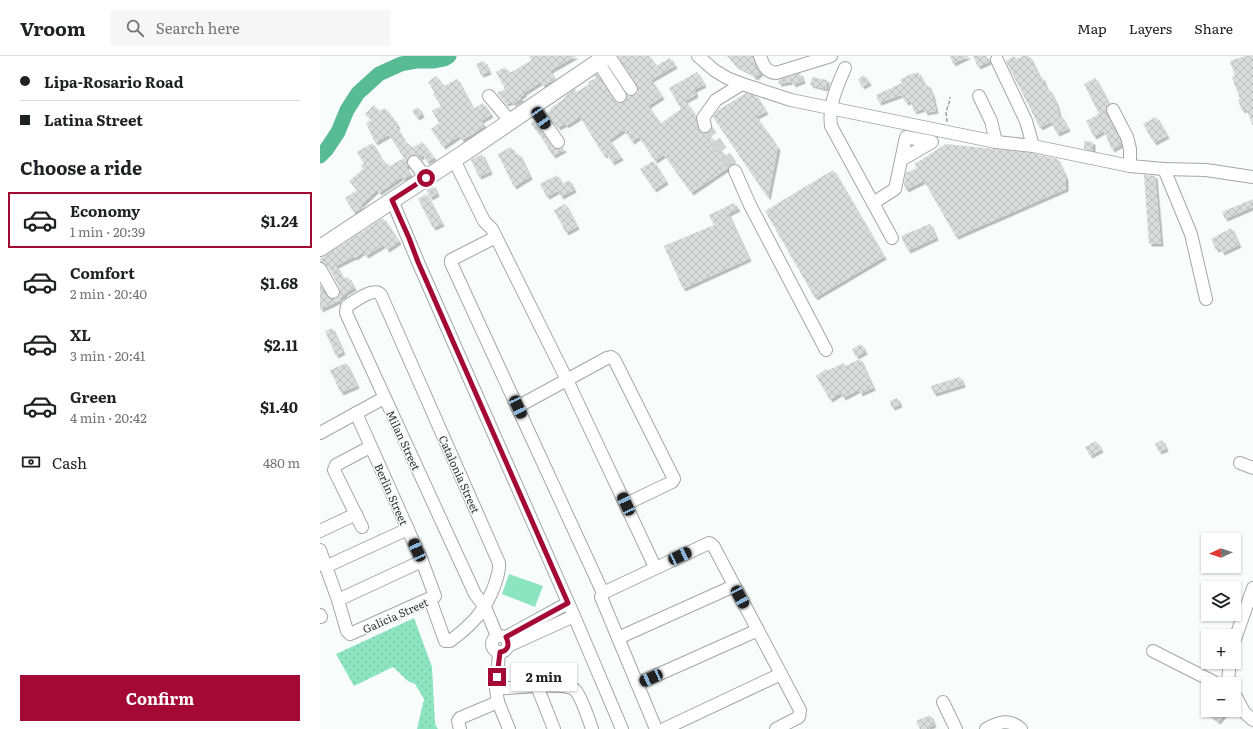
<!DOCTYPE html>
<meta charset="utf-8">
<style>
:root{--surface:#fff;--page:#f6f6f6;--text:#202124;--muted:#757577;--line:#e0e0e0;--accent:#a40835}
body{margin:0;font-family:Literata,serif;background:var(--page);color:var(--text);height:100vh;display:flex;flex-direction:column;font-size:15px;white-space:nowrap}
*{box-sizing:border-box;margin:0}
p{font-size:13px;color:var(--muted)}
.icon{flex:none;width:22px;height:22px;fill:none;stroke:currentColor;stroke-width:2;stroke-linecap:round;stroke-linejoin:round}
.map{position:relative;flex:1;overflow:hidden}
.side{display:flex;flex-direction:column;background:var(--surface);width:320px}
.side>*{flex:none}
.banner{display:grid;align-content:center;height:88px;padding:0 20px;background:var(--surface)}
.needle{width:26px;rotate:267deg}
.buttons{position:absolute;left:881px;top:477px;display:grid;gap:8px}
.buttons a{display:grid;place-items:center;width:40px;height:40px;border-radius:0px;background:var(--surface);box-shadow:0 1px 3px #0004;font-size:20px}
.end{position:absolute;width:18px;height:18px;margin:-9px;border:5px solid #a40835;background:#fff;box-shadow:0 0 0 2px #fff}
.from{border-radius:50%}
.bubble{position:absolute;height:28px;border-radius:0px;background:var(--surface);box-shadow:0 1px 3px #0004;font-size:13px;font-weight:700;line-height:28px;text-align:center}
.car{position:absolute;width:12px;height:24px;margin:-12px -6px;border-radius:5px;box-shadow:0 0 3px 1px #0007;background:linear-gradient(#222 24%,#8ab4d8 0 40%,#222 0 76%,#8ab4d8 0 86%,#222 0)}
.banner b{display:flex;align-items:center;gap:14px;height:38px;font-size:15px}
.banner b+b{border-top:1px solid var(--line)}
.banner i{width:10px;height:10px;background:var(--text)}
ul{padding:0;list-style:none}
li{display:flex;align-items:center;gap:12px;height:56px;margin:0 8px 6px;padding:0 12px;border:2px solid transparent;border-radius:0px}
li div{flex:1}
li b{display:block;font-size:15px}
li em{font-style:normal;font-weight:700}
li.on{border-color:var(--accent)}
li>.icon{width:36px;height:36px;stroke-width:1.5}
h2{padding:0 20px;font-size:18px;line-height:48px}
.pay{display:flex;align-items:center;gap:10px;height:44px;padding:0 20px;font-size:15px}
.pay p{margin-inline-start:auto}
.primary-button{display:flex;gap:8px;margin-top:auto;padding:8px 20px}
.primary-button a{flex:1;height:46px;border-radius:0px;background:var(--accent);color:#fff;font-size:16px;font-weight:700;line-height:46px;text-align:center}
header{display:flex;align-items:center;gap:24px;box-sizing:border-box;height:56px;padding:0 20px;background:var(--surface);border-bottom:1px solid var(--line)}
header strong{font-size:19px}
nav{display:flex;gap:22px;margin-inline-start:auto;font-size:14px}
.search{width:280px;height:36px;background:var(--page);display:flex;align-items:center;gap:10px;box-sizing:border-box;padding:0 14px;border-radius:0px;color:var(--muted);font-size:15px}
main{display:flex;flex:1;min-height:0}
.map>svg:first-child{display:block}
</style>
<header>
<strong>Vroom</strong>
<div class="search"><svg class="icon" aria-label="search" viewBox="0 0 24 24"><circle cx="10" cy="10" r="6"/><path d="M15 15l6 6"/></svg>Search here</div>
<nav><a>Map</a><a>Layers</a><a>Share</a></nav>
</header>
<main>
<section class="side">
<div class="banner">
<b><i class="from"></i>Lipa-Rosario Road</b>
<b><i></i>Latina Street</b>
</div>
<h2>Choose a ride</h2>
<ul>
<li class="on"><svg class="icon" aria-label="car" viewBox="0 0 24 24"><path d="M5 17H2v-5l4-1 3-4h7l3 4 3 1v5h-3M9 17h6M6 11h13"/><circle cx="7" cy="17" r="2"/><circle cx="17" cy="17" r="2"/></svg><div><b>Economy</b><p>1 min · 20:39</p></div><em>$1.24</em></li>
<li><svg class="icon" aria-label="car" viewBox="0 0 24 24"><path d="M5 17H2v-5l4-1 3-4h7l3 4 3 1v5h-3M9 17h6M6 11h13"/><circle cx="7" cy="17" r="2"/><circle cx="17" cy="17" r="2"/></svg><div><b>Comfort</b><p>2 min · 20:40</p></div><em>$1.68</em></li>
<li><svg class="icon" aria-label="car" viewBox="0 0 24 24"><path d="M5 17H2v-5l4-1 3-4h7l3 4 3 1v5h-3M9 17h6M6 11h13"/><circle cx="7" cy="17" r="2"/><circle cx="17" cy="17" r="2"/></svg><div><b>XL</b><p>3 min · 20:41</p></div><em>$2.11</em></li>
<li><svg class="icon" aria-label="car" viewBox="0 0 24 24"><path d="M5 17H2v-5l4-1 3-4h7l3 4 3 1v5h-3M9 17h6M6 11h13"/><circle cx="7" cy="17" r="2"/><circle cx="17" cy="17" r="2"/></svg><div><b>Green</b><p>4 min · 20:42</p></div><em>$1.40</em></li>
</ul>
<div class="pay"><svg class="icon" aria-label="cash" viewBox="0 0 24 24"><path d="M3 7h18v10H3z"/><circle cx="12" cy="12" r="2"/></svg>Cash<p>480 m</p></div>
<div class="primary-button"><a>Confirm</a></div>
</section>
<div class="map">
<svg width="933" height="673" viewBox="0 0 933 673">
<defs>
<pattern id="grass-dots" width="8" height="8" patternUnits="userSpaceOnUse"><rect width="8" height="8" fill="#8ce5c0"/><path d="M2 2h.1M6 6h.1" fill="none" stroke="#79c5a6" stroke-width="1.8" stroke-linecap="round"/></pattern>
<pattern id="building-cross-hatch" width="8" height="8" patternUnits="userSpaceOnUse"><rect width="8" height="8" fill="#d9dddb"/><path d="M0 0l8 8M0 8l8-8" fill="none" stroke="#bbbebd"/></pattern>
<filter id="shadow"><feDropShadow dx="2.5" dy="2.5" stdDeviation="0" flood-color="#0004"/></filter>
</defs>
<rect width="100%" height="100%" fill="#f8fcfa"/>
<polygon fill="url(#grass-dots)" points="94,562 112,611 115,668 118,673 97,673 104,643 95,628 88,625 73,611 34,630 16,598"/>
<polygon fill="#8ce5c0" points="189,518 223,530 215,551 182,538"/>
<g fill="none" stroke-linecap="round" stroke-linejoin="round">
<polyline stroke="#57bb95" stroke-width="15" points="0,100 6,94 18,76 27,54 38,37 59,18 81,8 97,5 114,5 124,3 129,0"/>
</g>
<g fill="url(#building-cross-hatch)" filter="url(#shadow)">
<polygon points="209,0 256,0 230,15 235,24 223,30 221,26 204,37 204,39 200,41 201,43 193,48 192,46 186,48 177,37 185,33 176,16 185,11 188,18 212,4"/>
<polygon points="298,0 329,0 336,10 350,2 355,10 331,24 342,41 328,50 340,68 361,53 349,32 377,16 384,29 374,34 376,39 365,45 376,60 376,64 379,75 383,77 387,77 392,82 411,109 408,112 371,137 344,99 335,105 319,81 312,86 304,74 289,84 301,102 292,107 287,98 284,100 260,61 246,70 245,68 238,72 227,57 231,54 230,53 245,42 244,41 255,33 257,36 269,28 268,26 276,22 275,20 277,18 294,44 297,47 304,46 306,44 307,40 312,40 318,37 318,33 317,29"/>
<polygon points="407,0 433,0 435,9 441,17 435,22 430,17 416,10"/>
<polygon points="630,0 649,0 633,8"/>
<polygon points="653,0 666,0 669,6 658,11"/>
<polygon points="694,0 697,3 703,0 709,0 720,22 722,21 727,34 729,33 736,47 740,61 741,60 748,73 737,78 731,66 720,72 686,5"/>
<polygon points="925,0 933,0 933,70 926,53 922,55 918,44 920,43 912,21 915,20 910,5"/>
<polygon points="164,5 169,16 161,19 156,8"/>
<polygon points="598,16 605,30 608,29 612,38 616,55 605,57 604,53 594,56 591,45 586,47 581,39 559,47 556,39 582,27 580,24 593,17 593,18"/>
<polygon points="480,17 483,25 473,29 472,26 459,28 458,24"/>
<polygon points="544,19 549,27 542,31 538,23"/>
<polygon points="116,20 124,30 137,23 153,53 163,47 171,59 161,65 164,70 156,76 142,84 139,80 123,91 111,73 119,67 112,55 121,50 113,38 115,37 108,26"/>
<polygon points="492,21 507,24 506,33 490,29"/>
<polygon points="775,22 789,48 786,53 786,57 800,84 801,89 792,94 784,75 774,81 766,65 779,58 764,28"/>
<polygon points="426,37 436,40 446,56 436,61 458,92 448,142 393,61 397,55"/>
<polygon points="54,49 59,55 65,52 78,70 76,71 86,88 88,87 92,92 102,86 114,102 107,106 103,99 100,102 97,99 90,100 87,103 88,110 86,111 91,119 83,123 82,121 59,137 57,134 41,149 43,152 34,157 25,142 37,134 29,125 43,113 41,110 44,108 37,96 52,87 63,106 65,105 68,111 84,102 69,79 55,87 52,80 46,67 51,64 45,58"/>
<polygon points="98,51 102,59 97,62 92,55"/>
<polygon points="836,61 847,80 834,87 823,68"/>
<polygon points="214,65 232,91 238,93 243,92 244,94 233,100 222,82 211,68"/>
<polygon points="764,85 773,86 773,95 764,93"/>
<polygon points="626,88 712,97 737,103 746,122 746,133 636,181 604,125 586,134 584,129 586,117 597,112 595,108"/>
<polygon points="191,91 196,99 199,98 210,121 194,131 178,98"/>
<polygon points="162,98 170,116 159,121 151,104"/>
<polygon points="333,105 346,126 334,134 320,113"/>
<polygon points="513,114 564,201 495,242 445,155"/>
<polygon points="237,119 242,128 249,124 254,134 241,141 238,135 227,141 220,128"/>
<polygon points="824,119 835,120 841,188 829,188"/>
<polygon points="113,129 117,138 110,142 106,134"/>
<polygon points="106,138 122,168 113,172 98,143"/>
<polygon points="933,143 933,151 905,163 902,156"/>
<polygon points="414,147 418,153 408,158 429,203 363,233 344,190 394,169 389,159"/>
<polygon points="245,148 257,171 246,177 234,154"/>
<polygon points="63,162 79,186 67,194 64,189 46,200 43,196 35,202 34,201 16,210 23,223 28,221 34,232 24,238 25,239 18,243 19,245 0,254 0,228 10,243 16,243 20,236 20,232 7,209 0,206 0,203"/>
<polygon points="610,168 616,182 588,195 581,180"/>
<polygon points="911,172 919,189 902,197 900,192 896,194 891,183"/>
<polygon points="12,272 23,296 16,300 5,275"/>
<polygon points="541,288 545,296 536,301 532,293"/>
<polygon points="540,303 553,332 540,338 539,334 523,342 521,337 510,344 496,320 506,313 507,315 523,307 525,310"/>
<polygon points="26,307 37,330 21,337 10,314"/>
<polygon points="640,321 643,329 614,338 611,330"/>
<polygon points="577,342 580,349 572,352 570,345"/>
<polygon points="842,384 846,393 839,396 835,388"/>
<polygon points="776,385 781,394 770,400 765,391"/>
<polygon points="890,654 908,654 898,666 887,658"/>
<polygon points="610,659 614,669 609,671 610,673 600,673 596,665"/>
</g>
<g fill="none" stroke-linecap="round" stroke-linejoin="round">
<polyline stroke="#d1d4d2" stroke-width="12" stroke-dasharray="12 6" stroke-linecap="butt" points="385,70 415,115"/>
<defs>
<g id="minor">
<polyline points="289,0 311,33"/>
<polyline points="378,0 394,14 407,22 422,28 471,44 676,86 713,90 810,110 844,113 886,114 933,121"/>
<path d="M 440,0 C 443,9 446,16 456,17 L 511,0"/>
<polyline points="677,4 706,65 713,90"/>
<polyline points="278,6 300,40"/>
<path d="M 525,12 C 517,30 508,50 511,70 L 572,182"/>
<polyline points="169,40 190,65"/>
<polyline points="659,40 671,65 676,86"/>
<polyline points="213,50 238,86"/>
<polyline points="793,54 807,81 810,93 810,110"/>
<polyline points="385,70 383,62 396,44 422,28"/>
<polyline points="134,104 164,165 172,173 247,324 335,511"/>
<polyline points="94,106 106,122"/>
<polyline points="844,113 871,178 886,243"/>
<polyline points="415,115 430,149 506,294"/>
<polyline points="72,144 98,206 254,560 302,673"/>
<polyline points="553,147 575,133 586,81 612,86 581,104"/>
<polyline points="176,181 131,204 131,207 283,537"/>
<polyline points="0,213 13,236"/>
<polyline points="197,351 287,302 291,301 294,303 354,423 352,426 306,448"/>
<polyline points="0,377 64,342"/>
<polyline points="920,407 933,412"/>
<polyline points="42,471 14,414 16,409 50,391"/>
<polyline points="0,475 36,458"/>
<polyline points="0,494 18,544 27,575 30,578 115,540 102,505 36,357"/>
<polyline points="5,511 88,473"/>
<path d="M 110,543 L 125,585 L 130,585 C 152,569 166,554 175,528 C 177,521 180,514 179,507 L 61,239 C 54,230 34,246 27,250 L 26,257 L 155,538 L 165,551 L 177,580"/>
<polyline points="18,544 102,505"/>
<polyline points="0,559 1,561"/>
<circle cx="180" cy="588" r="8"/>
<polyline points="186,581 248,547"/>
<polyline points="298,582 414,530"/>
<polyline points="914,586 933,532"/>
<polyline points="188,590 254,560"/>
<polyline points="833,595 898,628"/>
<polyline points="179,597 176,633 178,646 189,673"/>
<polyline points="910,606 908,624 910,628"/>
<polyline points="317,628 438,574"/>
<polyline points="217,630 234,673"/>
<path d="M 176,633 C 191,632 245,625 255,634 C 261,640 269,664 272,673"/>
<polyline points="914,637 924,656 933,664"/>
<polyline points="623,646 636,673"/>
<polyline points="140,673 138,665 140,662 178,646"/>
<polyline points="336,673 281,541 283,537 389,487 391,488 394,491 480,654 479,661 456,673"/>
<polyline points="344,673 461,618"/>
<path d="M 666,673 C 679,666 689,662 701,673"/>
</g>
<polyline id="major" points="0,192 141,99 287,0"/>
</defs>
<use href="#minor" stroke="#a3a8a6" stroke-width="14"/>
<use href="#major" stroke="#a3a8a6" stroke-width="18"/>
<polyline stroke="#a0a3a1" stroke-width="1.5" stroke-dasharray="4 2" stroke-linecap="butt" points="627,66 626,56 630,44 630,41"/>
<use href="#minor" stroke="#fff" stroke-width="12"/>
<use href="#major" stroke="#fff" stroke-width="16"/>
</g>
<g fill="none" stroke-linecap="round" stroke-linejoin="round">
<path stroke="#a40835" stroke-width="5" d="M 106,122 L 72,144 L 89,182 L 98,206 L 248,547 L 186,581 C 190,589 188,595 180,596 L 177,621"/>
</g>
<g text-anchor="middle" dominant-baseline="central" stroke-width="3" stroke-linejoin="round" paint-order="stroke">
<g font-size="11" fill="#333534" stroke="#f8fcfa">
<text transform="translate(84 384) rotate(65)">Milan Street</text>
<text transform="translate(140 418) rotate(66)">Catalonia Street</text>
<text transform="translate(72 438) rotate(66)">Berlin Street</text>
<text transform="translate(75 559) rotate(-24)">Galicia Street</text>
</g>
</g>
</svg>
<div class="buttons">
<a><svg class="needle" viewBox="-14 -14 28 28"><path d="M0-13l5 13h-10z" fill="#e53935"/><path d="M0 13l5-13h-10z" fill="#757577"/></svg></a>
<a><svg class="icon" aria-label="layers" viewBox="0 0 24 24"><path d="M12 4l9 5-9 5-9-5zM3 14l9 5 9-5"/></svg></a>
<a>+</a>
<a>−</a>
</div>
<i class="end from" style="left:106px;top:122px"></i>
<i class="end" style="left:177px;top:621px"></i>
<div class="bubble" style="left:191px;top:607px;width:66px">2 min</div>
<i class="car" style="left:221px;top:62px;rotate:146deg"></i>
<i class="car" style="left:198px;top:351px;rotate:155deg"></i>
<i class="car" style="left:306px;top:448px;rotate:335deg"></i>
<i class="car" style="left:97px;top:494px;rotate:336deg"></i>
<i class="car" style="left:360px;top:500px;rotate:65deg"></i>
<i class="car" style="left:420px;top:541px;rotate:152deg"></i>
<i class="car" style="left:331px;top:622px;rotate:246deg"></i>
</div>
</main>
